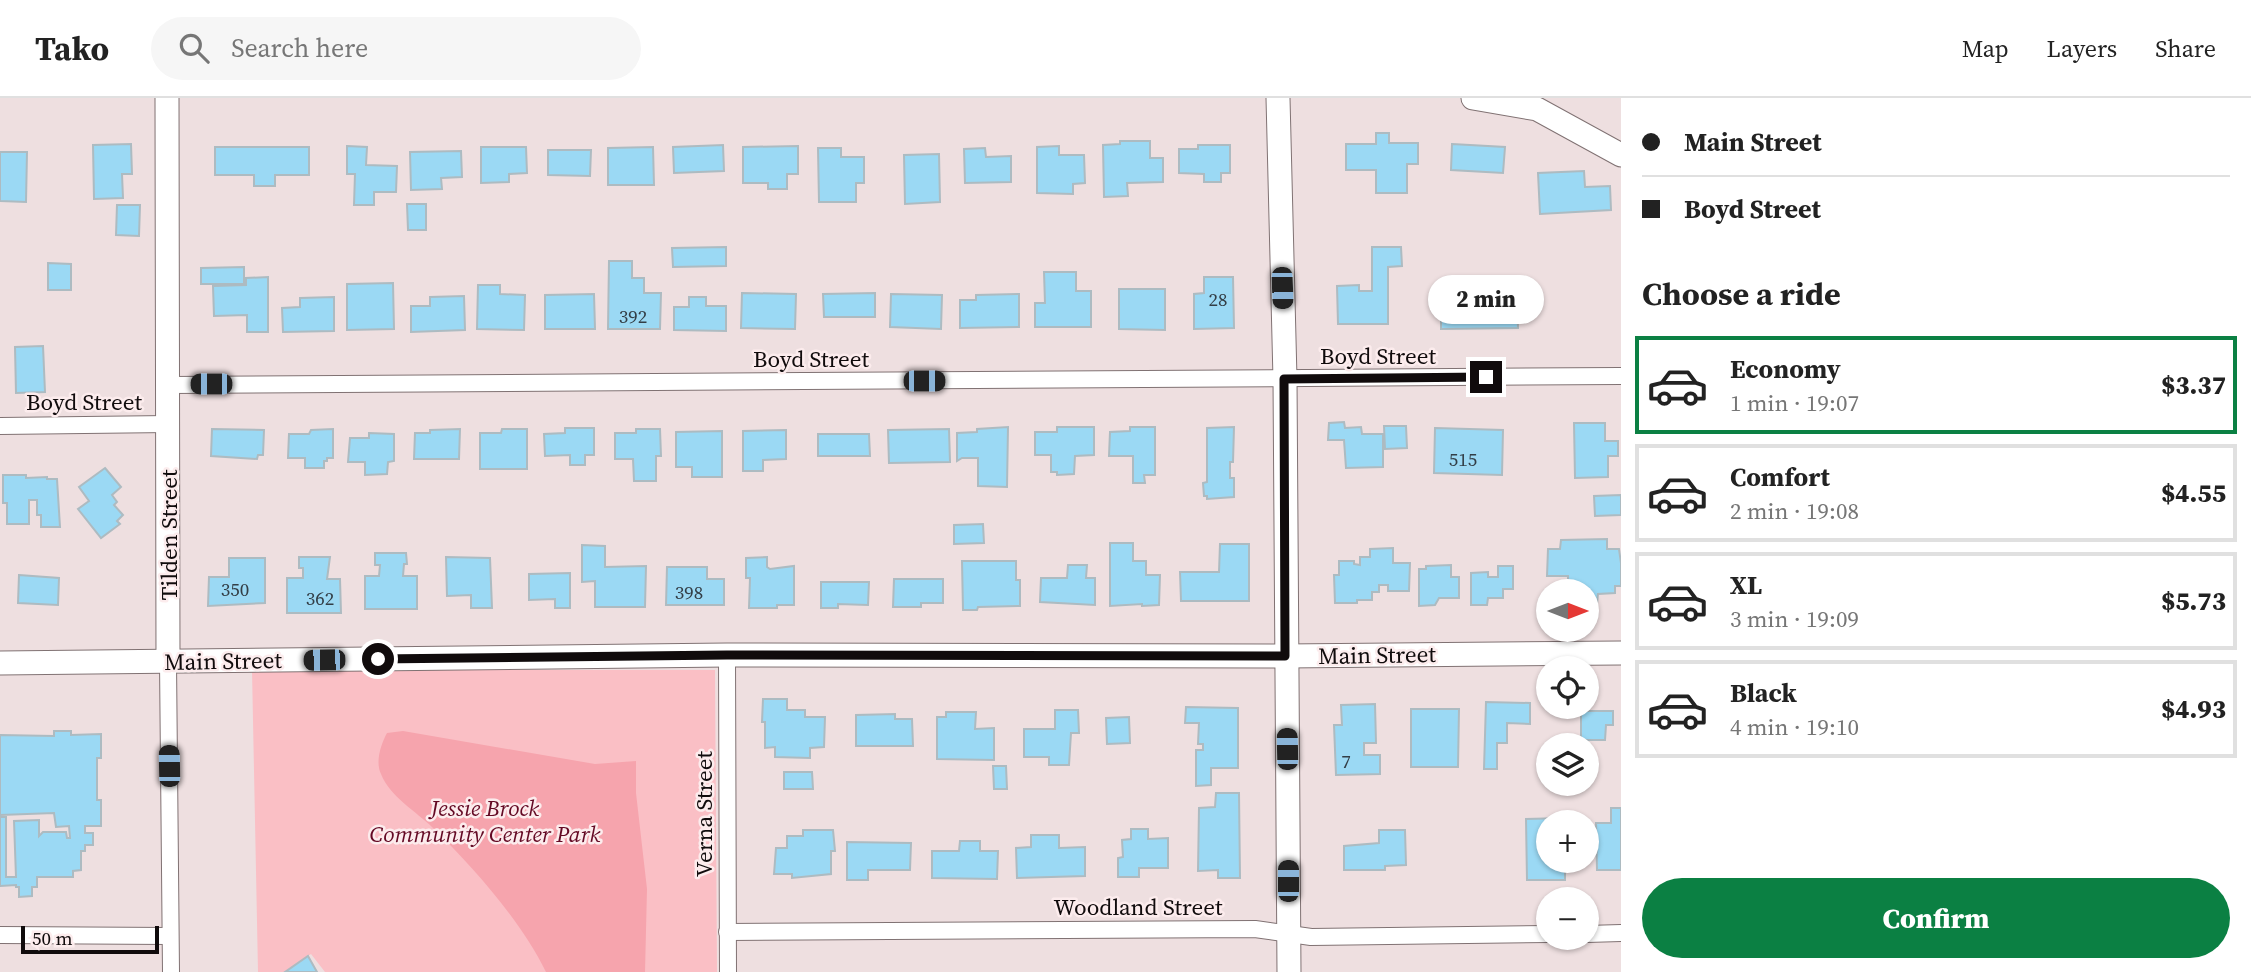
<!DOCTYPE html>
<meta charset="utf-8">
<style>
:root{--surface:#fff;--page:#f6f6f6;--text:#222;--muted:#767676;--line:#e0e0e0;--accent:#0b8043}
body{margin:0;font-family:"Source Serif 4",serif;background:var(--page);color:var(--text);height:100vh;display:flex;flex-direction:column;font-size:26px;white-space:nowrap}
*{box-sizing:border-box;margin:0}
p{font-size:23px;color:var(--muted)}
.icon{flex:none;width:38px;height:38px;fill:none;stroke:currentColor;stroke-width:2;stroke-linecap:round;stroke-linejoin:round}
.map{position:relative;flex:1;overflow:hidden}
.details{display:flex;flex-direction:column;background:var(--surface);width:630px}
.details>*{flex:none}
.banner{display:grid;align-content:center;height:154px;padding:0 21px;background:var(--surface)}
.needle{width:46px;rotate:90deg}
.fabs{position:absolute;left:1536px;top:481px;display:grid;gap:14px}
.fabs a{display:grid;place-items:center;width:63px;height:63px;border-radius:50%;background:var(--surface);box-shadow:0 2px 5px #0004;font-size:35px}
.scale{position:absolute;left:21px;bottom:18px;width:138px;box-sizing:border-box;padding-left:7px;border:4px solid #100b0c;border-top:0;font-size:19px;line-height:24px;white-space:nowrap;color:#100b0c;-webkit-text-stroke:5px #fceced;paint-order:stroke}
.end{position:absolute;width:32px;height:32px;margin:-16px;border:9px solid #100b0c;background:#fff;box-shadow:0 0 0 4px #fff}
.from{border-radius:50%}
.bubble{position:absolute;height:49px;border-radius:24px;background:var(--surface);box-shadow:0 2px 5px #0004;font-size:23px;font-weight:800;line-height:49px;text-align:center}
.car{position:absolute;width:21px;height:42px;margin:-21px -10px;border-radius:9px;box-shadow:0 0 5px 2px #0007;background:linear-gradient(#222 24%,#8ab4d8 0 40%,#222 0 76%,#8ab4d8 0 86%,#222 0)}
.banner b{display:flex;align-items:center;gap:24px;height:66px;font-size:26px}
.banner b+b{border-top:2px solid var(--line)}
.banner i{width:18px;height:18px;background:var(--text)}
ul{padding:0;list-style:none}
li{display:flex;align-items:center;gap:21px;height:98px;margin:0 14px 10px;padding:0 7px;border:4px solid var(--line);border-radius:0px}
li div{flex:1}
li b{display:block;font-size:26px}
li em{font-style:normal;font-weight:800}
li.current{border-color:var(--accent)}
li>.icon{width:63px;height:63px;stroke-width:1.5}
h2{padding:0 21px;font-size:32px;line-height:84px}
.cta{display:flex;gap:14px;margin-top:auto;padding:14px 21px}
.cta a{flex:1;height:80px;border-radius:42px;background:var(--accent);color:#fff;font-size:28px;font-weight:800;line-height:80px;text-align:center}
header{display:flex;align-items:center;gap:42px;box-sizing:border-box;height:98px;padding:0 35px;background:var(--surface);border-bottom:2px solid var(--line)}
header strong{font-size:33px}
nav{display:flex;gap:38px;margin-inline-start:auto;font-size:24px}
.search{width:490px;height:63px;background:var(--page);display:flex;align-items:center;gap:18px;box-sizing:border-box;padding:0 24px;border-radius:38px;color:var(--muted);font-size:26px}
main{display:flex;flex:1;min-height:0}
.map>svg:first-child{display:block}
</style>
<header>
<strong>Tako</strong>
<div class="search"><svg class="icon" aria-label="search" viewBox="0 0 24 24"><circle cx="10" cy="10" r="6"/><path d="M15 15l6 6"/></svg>Search here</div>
<nav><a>Map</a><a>Layers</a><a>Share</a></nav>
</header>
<main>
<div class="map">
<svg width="1621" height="874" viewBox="0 0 1621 874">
<rect width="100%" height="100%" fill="#eedfe0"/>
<polygon fill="#fabfc5" points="252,572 715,572 717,874 325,874 311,856 285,874 258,874"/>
<path fill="#f6a4ad" d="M 403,633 L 595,666 L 636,663 L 636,695 L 647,791 L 645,874 L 546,874 C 521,823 474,770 433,730 C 416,713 390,699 381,676 C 375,664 381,646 387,635 Z"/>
<g fill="#9bd9f4" stroke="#adbbc1" stroke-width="2">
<polygon points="1376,35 1389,35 1389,45 1418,45 1418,66 1407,66 1407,95 1376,95 1376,72 1346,72 1346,46 1376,46"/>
<polygon points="1120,43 1150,43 1150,60 1163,60 1163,84 1127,85 1128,98 1104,99 1103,47 1120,46"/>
<polygon points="131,46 132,76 122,76 123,100 94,101 93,47"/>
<polygon points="1452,46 1505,49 1503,75 1451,72"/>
<polygon points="723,47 724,73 674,75 673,49"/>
<polygon points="1198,47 1230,47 1230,75 1221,75 1221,84 1204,84 1204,76 1179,75 1179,51 1198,51"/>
<polygon points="347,48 367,49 366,67 397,68 396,94 374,94 374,107 354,107 355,76 347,76"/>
<polygon points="798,48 798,76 787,76 787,91 768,91 768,85 743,85 743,49"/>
<polygon points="1059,48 1059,57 1084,57 1085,85 1073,86 1073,96 1037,95 1037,49"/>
<polygon points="215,49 309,49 309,77 275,77 275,88 254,88 254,77 215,77"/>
<polygon points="481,49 526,49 527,75 509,76 509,84 481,85"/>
<polygon points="653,49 654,87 608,87 608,50"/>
<polygon points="818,50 841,50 841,59 864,59 864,85 856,85 856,104 819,104"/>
<polygon points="985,50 986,59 1011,58 1011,84 965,85 964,51"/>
<polygon points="548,52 591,52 590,78 548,77"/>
<polygon points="461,53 462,79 441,80 442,91 411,92 410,54"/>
<polygon points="0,54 27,54 26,104 0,103"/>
<polygon points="939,56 940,104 905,106 904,57"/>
<polygon points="1584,73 1585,89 1610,88 1611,112 1540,116 1538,75"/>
<polygon points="407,106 426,106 426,132 408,132"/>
<polygon points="117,107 140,107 139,138 116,137"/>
<polygon points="726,149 726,168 673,169 672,150"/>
<polygon points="1372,149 1401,149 1402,168 1388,169 1388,226 1338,226 1337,188 1359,187 1359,193 1372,193"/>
<polygon points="609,163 632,163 632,180 644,180 644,195 661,195 660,231 608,231"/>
<polygon points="48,165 71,166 71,192 48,192"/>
<polygon points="244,169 244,186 201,186 201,170"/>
<polygon points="1044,174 1076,174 1076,193 1091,193 1091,229 1035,229 1035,205 1045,205"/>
<polygon points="268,179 268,234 247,234 247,217 214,218 213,188 246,187 246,180"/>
<polygon points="1204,179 1233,179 1234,230 1194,231 1194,196 1204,195"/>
<polygon points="393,185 394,231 347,232 347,186"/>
<polygon points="478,187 500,187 500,196 525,197 524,232 477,231"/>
<polygon points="1119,191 1165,191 1165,232 1119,231"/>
<polygon points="742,195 796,196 795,231 741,230"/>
<polygon points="875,195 875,219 824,219 823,196"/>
<polygon points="594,196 595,231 545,231 545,197"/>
<polygon points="891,196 942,197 941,231 890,229"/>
<polygon points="1019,196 1019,229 960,230 960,202 976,202 976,197"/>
<polygon points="464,198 465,232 411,234 411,208 430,208 430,199"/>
<polygon points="1517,198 1518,230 1441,231 1441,199"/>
<polygon points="334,199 334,233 283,234 282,210 300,209 300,200"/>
<polygon points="689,199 706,199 706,208 726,208 726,233 674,232 674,209 689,209"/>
<polygon points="43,248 45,294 16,295 15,249"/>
<polygon points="1344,324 1345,330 1361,329 1362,336 1383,336 1383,369 1346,370 1344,342 1328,342 1329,325"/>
<polygon points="1574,325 1605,325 1605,343 1618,343 1618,358 1608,358 1608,379 1575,380"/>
<polygon points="1384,328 1406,328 1407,350 1385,351"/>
<polygon points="1008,329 1007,389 978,388 978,360 962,360 957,363 957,335 977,334 977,331"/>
<polygon points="1057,329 1094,329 1094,357 1075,358 1074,376 1057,377 1057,374 1051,374 1051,357 1035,357 1035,334 1057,334"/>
<polygon points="1130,329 1155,329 1155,377 1144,377 1145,385 1133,385 1133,358 1109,358 1110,334 1130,333"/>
<polygon points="1234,329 1233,364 1230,364 1230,380 1234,380 1234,399 1207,401 1207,398 1204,398 1203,385 1207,384 1207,330"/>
<polygon points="565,330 594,330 594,357 585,357 585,367 570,367 570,357 545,358 544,336 565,335"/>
<polygon points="1435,330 1503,332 1502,377 1434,375"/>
<polygon points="212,331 264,332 263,357 258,357 257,361 211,358"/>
<polygon points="333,331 333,360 327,360 327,363 324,363 324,370 305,370 305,360 288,360 289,336 309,336 311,332"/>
<polygon points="460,331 459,361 414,361 415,335 430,335 430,332"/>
<polygon points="502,331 527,331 527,371 480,371 480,335 501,335"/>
<polygon points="636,331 660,331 661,358 656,358 656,383 634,383 633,361 615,361 615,335 636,335"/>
<polygon points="949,331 950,364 889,365 888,332"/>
<polygon points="786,332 786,361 763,362 763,373 743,373 743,333"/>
<polygon points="722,333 722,379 692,379 692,369 676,369 676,334"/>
<polygon points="369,335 394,336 394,363 388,364 387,376 365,377 365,364 348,364 350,340 369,340"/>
<polygon points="818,336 869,336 870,358 818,358"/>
<polygon points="105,370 121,389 112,397 117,404 114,407 123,417 117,423 120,426 101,440 78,411 89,403 79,389"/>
<polygon points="3,377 26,377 26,380 47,379 47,381 57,381 60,429 41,429 41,417 37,417 37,402 29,402 29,426 7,426 7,405 3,405"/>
<polygon points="1621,397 1621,417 1595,418 1594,398"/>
<polygon points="983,426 984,445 954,446 954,427"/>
<polygon points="1607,441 1607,451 1619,451 1621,465 1621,488 1615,488 1615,495 1598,496 1597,506 1587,507 1587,494 1568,494 1568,478 1547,478 1548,451 1560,451 1561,442"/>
<polygon points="1110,445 1133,445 1133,463 1146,463 1146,477 1160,477 1159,507 1142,508 1142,506 1110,508"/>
<polygon points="1220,446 1249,446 1249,503 1181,503 1180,474 1219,474"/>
<polygon points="582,447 605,448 605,469 646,468 645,509 595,509 595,483 582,484"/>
<polygon points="1393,450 1393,465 1410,465 1409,493 1388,493 1388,487 1379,487 1379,494 1372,494 1372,502 1357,502 1357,505 1335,505 1334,477 1339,477 1339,463 1354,463 1354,466 1360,467 1360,459 1370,459 1370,451"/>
<polygon points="375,455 406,455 407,466 404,466 403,478 417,478 417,511 365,511 365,478 379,478 380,467 375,467"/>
<polygon points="299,459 330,459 327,481 340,481 341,515 287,515 287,480 303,480 303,470 299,470"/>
<polygon points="446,459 490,460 492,510 471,510 471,497 447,498"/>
<polygon points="767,459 767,469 770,471 794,468 794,507 777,507 777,510 749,510 750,480 746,480 746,460"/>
<polygon points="229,460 265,460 265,505 208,508 209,479 229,479"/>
<polygon points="962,463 1016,463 1016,482 1020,482 1020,508 978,509 977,512 963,512"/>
<polygon points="1068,467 1087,467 1086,480 1095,480 1095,507 1040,504 1041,480 1067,480"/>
<polygon points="1451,467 1451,479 1459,479 1459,500 1439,500 1435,507 1419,508 1419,471 1426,471 1426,468"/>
<polygon points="1498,468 1513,468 1513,491 1503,491 1503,500 1488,500 1487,507 1471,507 1471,475 1488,474 1488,479 1498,479"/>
<polygon points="667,469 707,469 707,481 724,481 724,507 666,507"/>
<polygon points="570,475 570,510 555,510 555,501 529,502 529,476"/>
<polygon points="19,477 59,480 58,507 18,505"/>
<polygon points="894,481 943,481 943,505 921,505 921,509 893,509"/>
<polygon points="821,484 869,484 868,507 838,506 838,510 821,510"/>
<polygon points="763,601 787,601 787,612 805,612 805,619 825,619 824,649 810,650 810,660 775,659 775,649 765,650 765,624 762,624"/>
<polygon points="1486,604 1530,605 1530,626 1507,625 1507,645 1497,645 1497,671 1484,671"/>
<polygon points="1375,606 1376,645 1364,645 1364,657 1380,657 1380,676 1336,677 1334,627 1342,627 1341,607"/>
<polygon points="1186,609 1238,610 1238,670 1211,670 1211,687 1196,688 1196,652 1203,652 1203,646 1198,646 1199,625 1185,625"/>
<polygon points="1411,611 1459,611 1458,669 1411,669"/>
<polygon points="1055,612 1078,612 1079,635 1071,635 1069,667 1049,667 1049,659 1024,659 1024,631 1055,631"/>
<polygon points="1581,613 1613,613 1613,627 1606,627 1605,642 1581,642"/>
<polygon points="946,614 976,614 975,631 994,630 994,662 937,661 937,619 946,619"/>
<polygon points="895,616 895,621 912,621 913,648 856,648 856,617"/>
<polygon points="1129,619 1130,645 1107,646 1106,620"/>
<polygon points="54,633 71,633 71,637 101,636 101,660 97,660 97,702 101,702 101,728 85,728 85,735 93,735 93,747 85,747 85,753 81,753 81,772 73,773 73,779 37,779 37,789 32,789 32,798 19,799 19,789 16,789 16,787 0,788 0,719 6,719 6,779 16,779 14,723 39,722 39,738 43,734 66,734 67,740 70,740 69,728 56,729 54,715 0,717 0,637 54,638"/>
<polygon points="993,668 1006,668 1007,691 994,691"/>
<polygon points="784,674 812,674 813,691 784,691"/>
<polygon points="1216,695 1239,695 1240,780 1218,780 1218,772 1198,773 1199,710 1215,709"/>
<polygon points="1611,710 1621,710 1621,772 1597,772 1596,725 1611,725"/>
<polygon points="1564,720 1564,724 1549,724 1549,763 1565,763 1565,782 1527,782 1526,721"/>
<polygon points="1131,731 1148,731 1148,741 1168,740 1168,770 1139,770 1139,779 1118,779 1118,760 1123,759 1122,742 1131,741"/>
<polygon points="803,732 833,732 835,753 831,753 831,776 792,780 792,776 774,776 776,750 787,750 787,738 803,738"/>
<polygon points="1379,732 1405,732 1406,767 1385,768 1385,772 1344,772 1344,748 1379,745"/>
<polygon points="1031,737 1059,737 1059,750 1085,749 1085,778 1017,780 1016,750 1031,749"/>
<polygon points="960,743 980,743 980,753 998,753 997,781 932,780 932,753 959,753"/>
<polygon points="847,744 911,745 910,772 868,772 868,782 847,782"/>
<polygon points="308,858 317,874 285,874"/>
</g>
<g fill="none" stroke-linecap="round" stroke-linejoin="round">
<defs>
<g id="street">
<polyline points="169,287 1621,278"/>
<polyline points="0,328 169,326"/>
<polyline points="727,557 728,874"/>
<polyline points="168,564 171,874"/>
<polyline points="727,834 1255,831 1311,839 1549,836"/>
<polyline points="1587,836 1621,835"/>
<polyline points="0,837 170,838"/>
</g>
<g id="secondary">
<polyline points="167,0 168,564"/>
<polyline points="1278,0 1285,281 1289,874"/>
<polyline points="1473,0 1537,11 1621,57"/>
<polyline points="0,565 727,557 1285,558 1621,555"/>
</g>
</defs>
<use href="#street" stroke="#807273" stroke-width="18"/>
<use href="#secondary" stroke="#807273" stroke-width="25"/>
<use href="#street" stroke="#fff" stroke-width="16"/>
<use href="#secondary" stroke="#fff" stroke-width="23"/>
</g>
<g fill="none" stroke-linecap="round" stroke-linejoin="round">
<polyline stroke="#100b0c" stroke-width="9" points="378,561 727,557 1285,558 1284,281 1486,279"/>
</g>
<g text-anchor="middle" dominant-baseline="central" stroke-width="5" stroke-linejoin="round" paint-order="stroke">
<g font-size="19" fill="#333e46">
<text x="1218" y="201">28</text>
<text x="633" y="218">392</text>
<text x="1463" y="361">515</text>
<text x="235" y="491">350</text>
<text x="689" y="494">398</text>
<text x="320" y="500">362</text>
<text x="1346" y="663">7</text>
</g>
<g font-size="23" fill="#100b0c" stroke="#fceced">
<text x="1378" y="258">Boyd Street</text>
<text x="811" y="261">Boyd Street</text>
<text x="84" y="304">Boyd Street</text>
<text transform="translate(169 437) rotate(-90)">Tilden Street</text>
<text transform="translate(1377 557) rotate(-1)">Main Street</text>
<text transform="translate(223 563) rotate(-1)">Main Street</text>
<text transform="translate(704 716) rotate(-90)">Verna Street</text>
<text x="1138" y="809">Woodland Street</text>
</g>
<g font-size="23" font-style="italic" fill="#640924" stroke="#fceced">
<text x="485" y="710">Jessie Brock<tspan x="485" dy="26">Community Center Park</tspan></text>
</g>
</g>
</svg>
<div class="fabs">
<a><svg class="needle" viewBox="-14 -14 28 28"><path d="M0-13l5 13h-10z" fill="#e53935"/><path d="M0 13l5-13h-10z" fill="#767676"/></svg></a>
<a><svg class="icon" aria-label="locate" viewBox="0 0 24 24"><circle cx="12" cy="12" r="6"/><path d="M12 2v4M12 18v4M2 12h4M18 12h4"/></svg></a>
<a><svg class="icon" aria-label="layers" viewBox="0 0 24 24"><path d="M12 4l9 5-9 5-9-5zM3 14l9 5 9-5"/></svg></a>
<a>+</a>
<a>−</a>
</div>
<div class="scale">50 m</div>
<i class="end from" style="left:378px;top:561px"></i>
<i class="end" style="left:1486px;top:279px"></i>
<div class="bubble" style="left:1428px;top:177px;width:116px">2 min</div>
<i class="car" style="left:1282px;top:190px;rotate:178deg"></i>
<i class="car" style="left:924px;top:283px;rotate:90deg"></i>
<i class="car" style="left:211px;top:286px;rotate:270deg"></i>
<i class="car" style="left:324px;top:562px;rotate:269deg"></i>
<i class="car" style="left:1287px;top:651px;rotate:359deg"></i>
<i class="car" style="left:169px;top:668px;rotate:359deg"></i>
<i class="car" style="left:1288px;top:783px;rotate:0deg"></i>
</div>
<section class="details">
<div class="banner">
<b><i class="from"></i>Main Street</b>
<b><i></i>Boyd Street</b>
</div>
<h2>Choose a ride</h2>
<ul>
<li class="current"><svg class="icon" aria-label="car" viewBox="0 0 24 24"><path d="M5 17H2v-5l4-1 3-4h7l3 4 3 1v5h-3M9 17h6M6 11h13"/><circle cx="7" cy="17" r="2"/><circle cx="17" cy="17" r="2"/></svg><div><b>Economy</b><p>1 min · 19:07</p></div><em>$3.37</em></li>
<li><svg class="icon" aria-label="car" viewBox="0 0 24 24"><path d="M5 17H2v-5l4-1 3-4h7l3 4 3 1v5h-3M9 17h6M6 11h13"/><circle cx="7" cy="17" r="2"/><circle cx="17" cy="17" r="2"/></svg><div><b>Comfort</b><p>2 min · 19:08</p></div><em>$4.55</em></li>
<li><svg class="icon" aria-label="car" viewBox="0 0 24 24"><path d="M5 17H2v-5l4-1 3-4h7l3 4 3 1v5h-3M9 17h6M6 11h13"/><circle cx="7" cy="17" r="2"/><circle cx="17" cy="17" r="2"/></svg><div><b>XL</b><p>3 min · 19:09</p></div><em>$5.73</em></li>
<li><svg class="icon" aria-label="car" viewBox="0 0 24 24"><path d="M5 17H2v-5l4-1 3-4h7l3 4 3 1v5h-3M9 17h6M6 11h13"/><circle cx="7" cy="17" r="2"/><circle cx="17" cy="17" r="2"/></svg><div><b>Black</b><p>4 min · 19:10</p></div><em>$4.93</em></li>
</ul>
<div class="cta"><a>Confirm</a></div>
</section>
</main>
